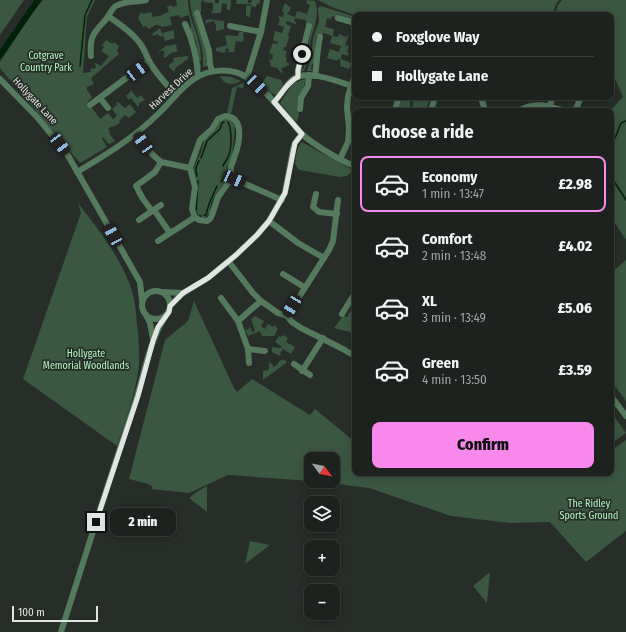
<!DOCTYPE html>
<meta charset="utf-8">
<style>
:root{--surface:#1d221e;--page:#2a2f2b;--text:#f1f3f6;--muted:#a0a4a4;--line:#3b3f3c;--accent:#f888eb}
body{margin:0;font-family:"Fira Sans Condensed",sans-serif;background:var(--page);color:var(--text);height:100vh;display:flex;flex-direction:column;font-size:15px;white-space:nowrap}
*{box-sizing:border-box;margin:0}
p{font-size:13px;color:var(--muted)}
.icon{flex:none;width:22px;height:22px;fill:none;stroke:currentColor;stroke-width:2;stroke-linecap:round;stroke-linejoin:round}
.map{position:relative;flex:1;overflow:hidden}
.side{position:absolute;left:352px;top:108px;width:262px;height:368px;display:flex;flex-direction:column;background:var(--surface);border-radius:8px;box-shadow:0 2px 10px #0003,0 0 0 1px var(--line)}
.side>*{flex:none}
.top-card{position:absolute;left:352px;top:12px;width:262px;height:88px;border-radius:8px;box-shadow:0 2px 10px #0003,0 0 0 1px var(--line);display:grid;align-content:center;height:88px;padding:0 20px;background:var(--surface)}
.needle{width:26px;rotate:122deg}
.fabs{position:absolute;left:304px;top:452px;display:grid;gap:8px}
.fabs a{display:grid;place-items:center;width:36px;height:36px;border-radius:8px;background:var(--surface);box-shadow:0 2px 10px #0003,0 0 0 1px var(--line);font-size:20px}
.scale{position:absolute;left:12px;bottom:10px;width:86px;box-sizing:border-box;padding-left:4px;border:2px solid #e1e5e2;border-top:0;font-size:11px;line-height:14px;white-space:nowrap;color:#e1e5e2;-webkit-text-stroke:3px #272d28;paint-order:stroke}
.end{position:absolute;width:18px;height:18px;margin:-9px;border:5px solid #e1e5e2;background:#111;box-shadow:0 0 0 2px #111}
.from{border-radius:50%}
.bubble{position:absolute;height:28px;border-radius:8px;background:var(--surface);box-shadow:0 2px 10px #0003,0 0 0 1px var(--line);font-size:13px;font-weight:800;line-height:28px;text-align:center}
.car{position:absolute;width:12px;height:24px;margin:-12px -6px;border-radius:5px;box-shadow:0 0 3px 1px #0007;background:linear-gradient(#222 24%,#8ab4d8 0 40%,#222 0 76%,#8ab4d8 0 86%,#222 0)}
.top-card b{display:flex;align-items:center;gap:14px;height:38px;font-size:15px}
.top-card b+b{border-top:1px solid var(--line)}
.top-card i{width:10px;height:10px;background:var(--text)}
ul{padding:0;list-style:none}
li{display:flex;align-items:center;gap:12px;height:56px;margin:0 8px 6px;padding:0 12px;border:2px solid transparent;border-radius:8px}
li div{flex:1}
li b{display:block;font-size:15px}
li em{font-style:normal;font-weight:800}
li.selected{border-color:var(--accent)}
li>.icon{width:36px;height:36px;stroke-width:1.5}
h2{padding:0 20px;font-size:18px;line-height:48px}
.cta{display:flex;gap:8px;margin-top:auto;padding:8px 20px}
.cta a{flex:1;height:46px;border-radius:8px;background:var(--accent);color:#111;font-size:16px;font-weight:800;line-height:46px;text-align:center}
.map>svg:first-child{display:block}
</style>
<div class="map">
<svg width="626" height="632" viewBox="0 0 626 632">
<rect width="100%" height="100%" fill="#272d28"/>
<g fill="#3a5742">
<polygon points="0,0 24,0 0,35"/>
<polygon points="43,0 95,0 87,17 83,73 91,72 90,69 96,68 95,63 101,66 109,56 101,51 104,47 102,45 106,40 113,44 114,42 119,46 117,50 119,54 91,78 94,84 87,87 87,90 92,97 88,102 100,119 108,113 113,119 117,116 112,109 117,105 116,103 118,102 125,108 130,104 136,112 129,118 125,115 119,121 120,123 113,127 112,126 108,129 110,132 109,133 115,141 109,144 103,137 102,139 107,147 80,163 0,68 0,62 29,17"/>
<path d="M 176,0 L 188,0 C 188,16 196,28 199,43 C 201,51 201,59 201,68 L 200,68 L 199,64 L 201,64 L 201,61 L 199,61 L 196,42 L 190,30 L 191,26 L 189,15 L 180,18 L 179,15 L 170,17 L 172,25 L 162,27 L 161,26 L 155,25 L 149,29 L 145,26 L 143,27 L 138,18 L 141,12 L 142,14 L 151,12 L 153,17 L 163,15 L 163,16 L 163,14 L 169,12 L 167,7 L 171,5 L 172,7 L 177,6 Z"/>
<path d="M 190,0 L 203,0 L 201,2 L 201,13 L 199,12 L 196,19 L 205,47 L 207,59 L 206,59 L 206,62 L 208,62 L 208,66 L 203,67 C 205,41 191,24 190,0 Z"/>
<polygon points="204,0 215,0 215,3 219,3 219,0 230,0 231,1 230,10 227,10 227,4 222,3 221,13 211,13 213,10 213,3 204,2"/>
<polygon points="237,0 248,0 248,3 251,3 252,0 260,0 260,3 257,4 256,7 251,6 250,17 246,16 246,5 251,6 251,4 236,4"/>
<path d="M 307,0 L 315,1 C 320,14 314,26 311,38 C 309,50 309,59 304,71 L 300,72 L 300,68 L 303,69 L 305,64 L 302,63 C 308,57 310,34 312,25 L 306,25 L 306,20 L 295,18 L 294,21 L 296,22 L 296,24 L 287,21 L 286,24 L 291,26 L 288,36 L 289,37 L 286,47 L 284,47 L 283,50 L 287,51 L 285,57 L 287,57 L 286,62 L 290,64 L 281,69 L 283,72 L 281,73 L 277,68 L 270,66 L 271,63 L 269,62 L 270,59 L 272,60 L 273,55 L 269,53 L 273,43 L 277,44 L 278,42 L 273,40 L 275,31 L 282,33 L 284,27 L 278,25 L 280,18 L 278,18 L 279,16 L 283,17 L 284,12 L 282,11 L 285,3 L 291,8 L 287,14 L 295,17 L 297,11 L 307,14 L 310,5 L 306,3 Z"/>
<polygon points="318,0 559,0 556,4 552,15 355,15 332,7"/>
<polygon points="562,0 626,0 626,240 611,217 611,111 610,111 623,97 615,79 614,78 611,79 611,15 555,15 558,5"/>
<polygon points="321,6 355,17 355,20 338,14 337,18 332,16 331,19 327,18 325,27 334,29 333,36 338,37 339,34 346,37 349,35 345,45 349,46 347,52 349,53 348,56 342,54 341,59 352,63 349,69 340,66 341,62 340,62 340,59 338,59 337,61 327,58 330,49 339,52 341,46 330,43 332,36 323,33 322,37 316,36 314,64 312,64 311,69 313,70 312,71 307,71 311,58 313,38 319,22 318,8"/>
<polygon points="208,19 224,21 224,29 216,31 216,24 215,24 214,21 206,23 205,21"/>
<polygon points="160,28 162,33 174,30 174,35 175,38 165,41 163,35 161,37 157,34 154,36 152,34"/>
<polygon points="239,32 244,32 243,36 244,37 243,42 236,41 234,52 228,52 229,49 226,48 225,53 216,51 216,48 227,45 225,35 238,36"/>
<polygon points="176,44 177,50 179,51 171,53 165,58 163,56 165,54 163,50 159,52 159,51 167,45 168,46"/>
<polygon points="187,56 189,58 177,67 176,67 174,72 169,67 169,65 174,61 173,59 174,58"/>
<path d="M 220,76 L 231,77 L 241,81 C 233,86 224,85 220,76 Z"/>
<polygon points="267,76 281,80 283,84 279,91 276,95 271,93 262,83"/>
<path d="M 305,79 C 305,88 301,92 298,100 C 295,109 303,112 296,122 L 280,103 L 293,83 Z"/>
<polygon points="243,83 244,84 243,88 237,87 231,114 227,114 232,88"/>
<polygon points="131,90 137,98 141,95 145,100 139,103 139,106 138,107 131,98 129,100 126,96 130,92"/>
<polygon points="401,97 411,97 409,111 398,111"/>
<polygon points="414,97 430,97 426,111 412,111"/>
<polygon points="227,118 231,120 235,126 232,158 227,167 227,177 226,180 215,195 211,203 210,212 208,215 204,218 197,216 195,208 198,187 194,170 195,165 201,152 204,140 213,133 221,120"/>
<path d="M 302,142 L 347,167 L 354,170 L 347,176 L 340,177 L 299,170 L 295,164 C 296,156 296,148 302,142 Z"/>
<path d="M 78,203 C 98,229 120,256 131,288 C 136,302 136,318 138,333 C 139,346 140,360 138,373 C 134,398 125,422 117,446 L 23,379 L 81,213 Z"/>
<polygon points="626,260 626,401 611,381 611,273"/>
<polygon points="194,301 234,388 237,392 252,379 310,415 315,409 355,442 355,473 611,473 611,449 612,450 626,440 626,531 586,562 550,522 510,523 451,516 369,488 315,481 333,481 333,459 311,459 311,481 228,475 189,493 152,489 152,486 148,485 149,484 129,479 165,340 188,321"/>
<polygon points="355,304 355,337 350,332 334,328 343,316 347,317"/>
<polygon points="255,316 264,321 261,326 265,329 268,324 273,327 274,325 275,325 275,326 278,329 274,336 262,336 260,331 248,336 245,330 249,329 249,327 250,327 252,332 255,331 251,319"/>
<polygon points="283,335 288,338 286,342 295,347 291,354 283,349 280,353 281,354 280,356 272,352 272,347 282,348 282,347 275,342 279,336 281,337"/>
<polygon points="283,359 286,361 286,363 263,380 263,371 269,370 269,362 273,365 273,367 277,365 280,360 282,361"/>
<polygon points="611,412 626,433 611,444"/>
<polygon points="207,486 207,512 189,498 198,491"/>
<polygon points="250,541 270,545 245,564"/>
<polygon points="490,572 487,603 473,586"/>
</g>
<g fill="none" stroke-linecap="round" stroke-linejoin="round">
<g stroke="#00210a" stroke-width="1.5">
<polyline points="80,66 85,15 92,0"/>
<polyline points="611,148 621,123 626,121"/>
<polyline points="201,158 207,141 220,129 222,123 224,122"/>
<path d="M 223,166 C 224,163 227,160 228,157 C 232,150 232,129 228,122"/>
<polyline points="611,170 612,178 626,200"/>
<path d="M 197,176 C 195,169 196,166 199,161"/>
<polyline points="198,181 196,212 198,216 201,216"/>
<polyline points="221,182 225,176 225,172"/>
<polyline points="204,215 206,215 209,204 217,186"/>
</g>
<polyline stroke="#00210a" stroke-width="6" points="0,55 38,0"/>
<g stroke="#547a5d" stroke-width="6">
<polyline points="197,13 209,51 210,64 212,71"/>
<path d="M 108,16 C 119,24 131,31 139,42 C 144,48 146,55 149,61 C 156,74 166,84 176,95"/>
<polyline points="338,18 355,23"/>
<path d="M 185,24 C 193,41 197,57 198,76"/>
<polyline points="230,26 261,32"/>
<path d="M 91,56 C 89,34 96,31 108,17 C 111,12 112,7 118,5 C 126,1 137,2 146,0"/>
<path d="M 315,76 C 317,63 317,50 320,37"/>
<polyline points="247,77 261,32 267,0"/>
<polyline points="298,77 298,70 309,26"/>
<polyline points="0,79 37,117 66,152 140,282 142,300"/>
<polyline points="393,97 398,99 395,111"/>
<polyline points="481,97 485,111"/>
<polyline points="100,98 108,108"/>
<path d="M 274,102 C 280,96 285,86 292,80 C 306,68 339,82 355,87"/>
<polyline points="90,105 149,61"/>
<polyline points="550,106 552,97"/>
<polyline points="300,109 301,98 308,86 309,75"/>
<polyline points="431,111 435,97"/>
<path d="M 518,111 C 536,101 547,106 566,111"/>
<polyline points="575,111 581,97"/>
<path d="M 225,116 C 246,117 239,145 234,158 C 234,161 231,164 231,167 C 230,171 232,175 234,179 L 228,183 L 218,197 L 212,215 L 210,219 L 207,221 L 199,220 L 195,217 L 192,209 L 195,187 L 190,168 L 200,140 L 212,129 L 218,119 Z"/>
<polyline points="136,133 153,155 161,162 190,168"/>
<polyline points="340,159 348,142 349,129 347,107 348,96 355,75"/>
<path d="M 77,172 C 106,155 135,137 159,113 C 171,102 180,88 194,79 C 209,69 232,67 248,78 C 265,89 278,107 291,121 C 295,126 298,131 303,135 C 313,144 342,162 355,166"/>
<polyline points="234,179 282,200"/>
<polyline points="316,194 313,207 319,212 337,214"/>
<polyline points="154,210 170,233"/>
<polyline points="152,211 143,199 136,186 155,172 161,162"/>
<polyline points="139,220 161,205"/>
<polyline points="269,221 298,243 324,258"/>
<polyline points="175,230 195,217"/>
<polyline points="158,241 173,231"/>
<polyline points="229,262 253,293 261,301 278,313 287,316 292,322 301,328 345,350"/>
<polyline points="283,274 304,287"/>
<circle cx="156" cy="305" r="14"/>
<polyline points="163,292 183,293"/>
<polyline points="221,298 238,321"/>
<polyline points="170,306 183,293 208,278 236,255 257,235 269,221 285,193 293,149 295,143 302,134"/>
<polyline points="342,314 355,293"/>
<polyline points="146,315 150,323 153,339"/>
<polyline points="287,316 329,250 333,241 338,200"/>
<polyline points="248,349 265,351"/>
<polyline points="346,351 355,356"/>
<polyline points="249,363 248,349 238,321 261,301"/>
<polyline points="294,364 310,375"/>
<polyline points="302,371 323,338"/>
<polyline points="611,396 626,416"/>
<path d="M 61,632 C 85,556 109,481 134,406 C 144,376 148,344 165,317"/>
</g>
</g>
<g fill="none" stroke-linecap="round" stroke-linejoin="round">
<path stroke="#e1e5e2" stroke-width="5" d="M 96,522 L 138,396 L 153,341 L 158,327 L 169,312 L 170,306 L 183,293 L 208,278 L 236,255 L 257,235 L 269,221 L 285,193 L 295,143 L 302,134 L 274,102 C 282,94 287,82 298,77 L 298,70 L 302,54"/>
</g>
<g text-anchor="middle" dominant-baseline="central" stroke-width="3.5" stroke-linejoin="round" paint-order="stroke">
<g font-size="10" fill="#aef9c1" stroke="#272d28">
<text x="46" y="56">Cotgrave<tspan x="46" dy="12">Country Park</tspan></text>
<text x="86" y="354">Hollygate<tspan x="86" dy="12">Memorial Woodlands</tspan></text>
<text x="589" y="504">The Ridley<tspan x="589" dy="12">Sports Ground</tspan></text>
</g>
<g font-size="10" fill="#e1e5e2" stroke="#272d28">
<text transform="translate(171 89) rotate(-43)">Harvest Drive</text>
<text transform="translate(35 101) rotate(47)">Hollygate Lane</text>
</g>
</g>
</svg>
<div class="fabs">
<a><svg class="needle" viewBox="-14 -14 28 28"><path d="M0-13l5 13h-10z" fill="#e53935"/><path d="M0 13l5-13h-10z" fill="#a0a4a4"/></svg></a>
<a><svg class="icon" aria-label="layers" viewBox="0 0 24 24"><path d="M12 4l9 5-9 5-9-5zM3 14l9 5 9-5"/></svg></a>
<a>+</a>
<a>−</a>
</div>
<div class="scale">100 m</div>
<i class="end from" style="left:302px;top:54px"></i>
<i class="end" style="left:96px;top:522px"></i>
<div class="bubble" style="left:110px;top:508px;width:66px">2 min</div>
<i class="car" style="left:137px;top:71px;rotate:53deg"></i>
<i class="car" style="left:257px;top:85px;rotate:135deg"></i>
<i class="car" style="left:143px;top:143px;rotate:325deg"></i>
<i class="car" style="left:60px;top:144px;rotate:143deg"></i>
<i class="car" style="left:234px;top:179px;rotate:114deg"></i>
<i class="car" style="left:113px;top:235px;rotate:332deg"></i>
<i class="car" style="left:292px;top:306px;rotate:211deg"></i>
<div class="top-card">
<b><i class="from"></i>Foxglove Way</b>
<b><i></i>Hollygate Lane</b>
</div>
<section class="side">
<h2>Choose a ride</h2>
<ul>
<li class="selected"><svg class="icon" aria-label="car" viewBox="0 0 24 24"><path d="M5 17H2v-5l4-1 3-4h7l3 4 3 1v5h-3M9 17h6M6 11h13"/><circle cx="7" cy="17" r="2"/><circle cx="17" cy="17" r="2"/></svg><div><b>Economy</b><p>1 min · 13:47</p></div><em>£2.98</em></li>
<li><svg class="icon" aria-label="car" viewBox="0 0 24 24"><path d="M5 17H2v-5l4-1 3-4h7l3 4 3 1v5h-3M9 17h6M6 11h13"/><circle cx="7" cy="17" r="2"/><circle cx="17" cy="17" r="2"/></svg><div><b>Comfort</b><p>2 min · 13:48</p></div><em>£4.02</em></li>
<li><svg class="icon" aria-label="car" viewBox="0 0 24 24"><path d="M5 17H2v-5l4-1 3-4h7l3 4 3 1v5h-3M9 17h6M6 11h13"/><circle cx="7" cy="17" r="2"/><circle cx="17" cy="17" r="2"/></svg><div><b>XL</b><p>3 min · 13:49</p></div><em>£5.06</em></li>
<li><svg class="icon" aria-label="car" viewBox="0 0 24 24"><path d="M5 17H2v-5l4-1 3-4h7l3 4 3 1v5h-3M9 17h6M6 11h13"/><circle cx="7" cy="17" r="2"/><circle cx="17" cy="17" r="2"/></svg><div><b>Green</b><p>4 min · 13:50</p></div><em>£3.59</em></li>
</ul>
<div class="cta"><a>Confirm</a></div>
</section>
</div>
